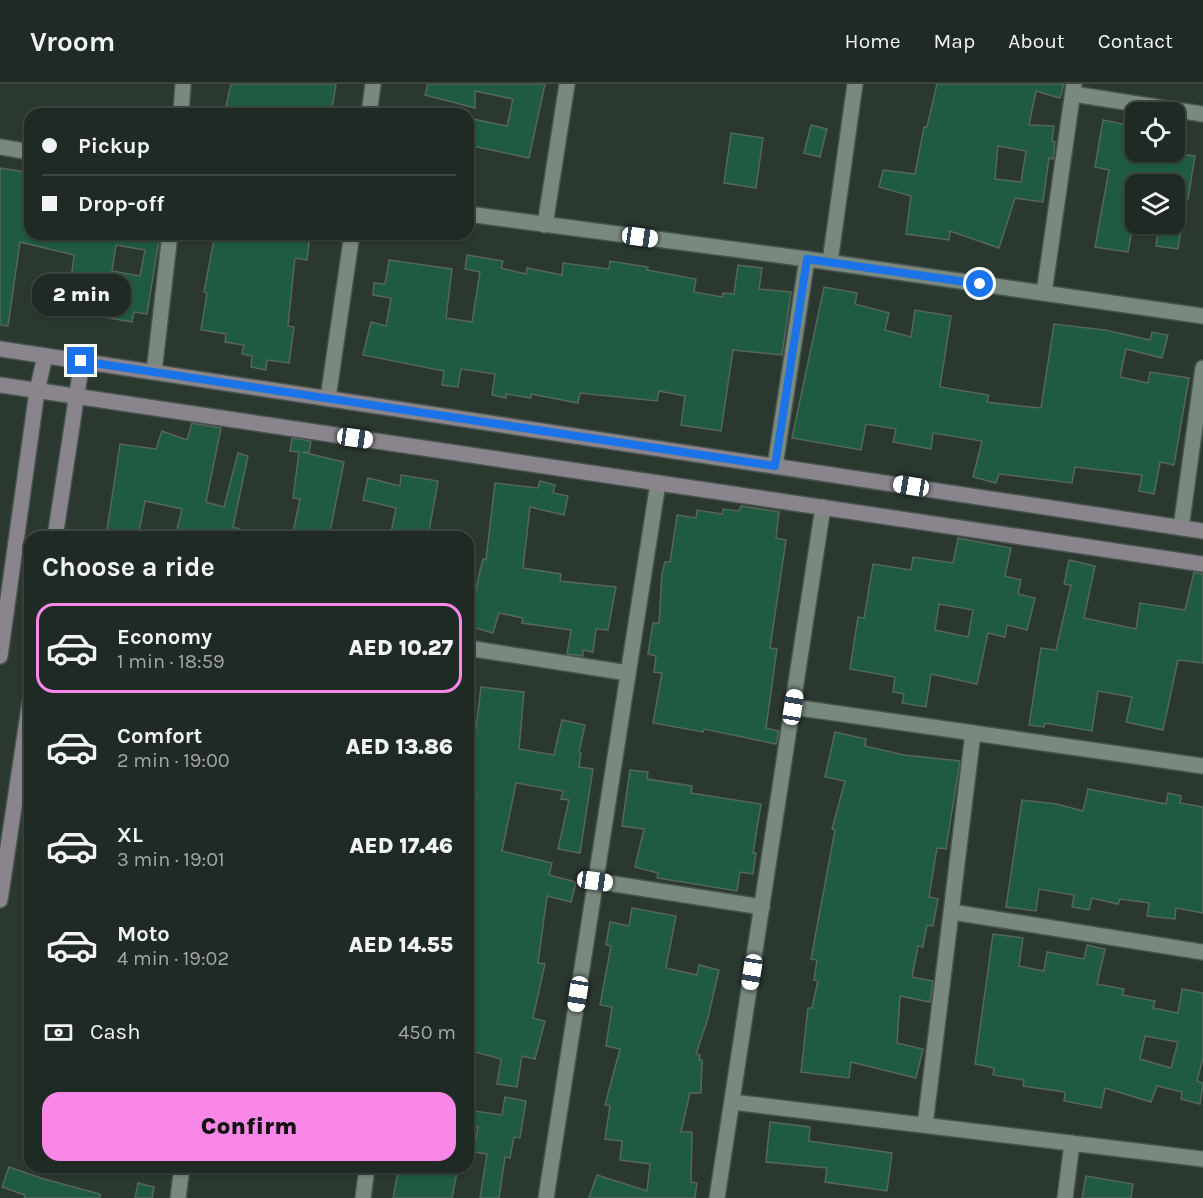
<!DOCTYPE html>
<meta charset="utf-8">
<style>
:root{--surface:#202a24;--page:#2d3631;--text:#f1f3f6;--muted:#a2a7a6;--line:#3d4641;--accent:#f987e8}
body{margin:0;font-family:Karla,sans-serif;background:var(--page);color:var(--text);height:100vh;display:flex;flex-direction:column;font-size:22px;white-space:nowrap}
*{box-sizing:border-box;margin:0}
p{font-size:20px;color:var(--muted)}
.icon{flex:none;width:33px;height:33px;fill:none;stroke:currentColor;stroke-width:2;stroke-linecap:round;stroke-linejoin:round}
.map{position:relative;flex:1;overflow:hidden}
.details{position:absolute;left:24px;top:447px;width:450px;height:642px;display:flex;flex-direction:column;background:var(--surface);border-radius:18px;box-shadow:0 2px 4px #0004,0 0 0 2px var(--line)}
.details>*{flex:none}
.hud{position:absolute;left:24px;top:24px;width:450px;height:132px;border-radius:18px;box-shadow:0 2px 4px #0004,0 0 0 2px var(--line);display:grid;align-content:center;height:132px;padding:0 18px;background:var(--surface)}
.tools{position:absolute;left:1125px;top:18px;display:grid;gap:12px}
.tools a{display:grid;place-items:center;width:60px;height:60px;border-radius:12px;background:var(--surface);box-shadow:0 2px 4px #0004,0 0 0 2px var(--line);font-size:30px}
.end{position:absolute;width:27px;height:27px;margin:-14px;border:8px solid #1a73e8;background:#fff;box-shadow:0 0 0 3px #fff}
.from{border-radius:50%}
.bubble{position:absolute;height:42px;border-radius:18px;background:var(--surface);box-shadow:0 2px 4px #0004,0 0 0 2px var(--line);font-size:20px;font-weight:800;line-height:42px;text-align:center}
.car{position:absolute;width:18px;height:36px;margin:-18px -9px;border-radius:8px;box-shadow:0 0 4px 2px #0007;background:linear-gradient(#fff 24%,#345 0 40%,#fff 0 76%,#345 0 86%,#fff 0)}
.hud b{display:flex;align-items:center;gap:21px;height:57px;font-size:22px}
.hud b+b{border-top:2px solid var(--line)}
.hud i{width:15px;height:15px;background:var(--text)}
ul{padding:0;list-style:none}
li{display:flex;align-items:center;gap:18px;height:90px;margin:0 12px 9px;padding:0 6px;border:3px solid transparent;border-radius:18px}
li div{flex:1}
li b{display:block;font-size:22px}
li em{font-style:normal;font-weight:800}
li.current{border-color:var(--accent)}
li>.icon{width:54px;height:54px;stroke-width:1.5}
h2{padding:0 18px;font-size:27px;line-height:72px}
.pay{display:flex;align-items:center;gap:15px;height:66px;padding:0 18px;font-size:22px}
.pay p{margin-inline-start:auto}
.button{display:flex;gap:12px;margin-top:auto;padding:12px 18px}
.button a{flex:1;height:69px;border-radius:18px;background:var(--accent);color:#111;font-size:24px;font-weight:800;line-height:69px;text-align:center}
header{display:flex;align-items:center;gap:36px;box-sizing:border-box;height:84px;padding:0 30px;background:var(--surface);border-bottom:2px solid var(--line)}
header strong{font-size:28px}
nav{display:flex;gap:33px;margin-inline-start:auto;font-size:21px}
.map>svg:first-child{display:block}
</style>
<header>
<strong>Vroom</strong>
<nav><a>Home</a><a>Map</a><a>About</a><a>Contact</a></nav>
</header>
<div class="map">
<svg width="1203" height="1114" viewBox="0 0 1203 1114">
<rect width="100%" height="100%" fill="#2a3830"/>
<g fill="#1e5b40" stroke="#56665d" stroke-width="1.5" fill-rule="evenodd">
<polygon points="231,0 336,0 332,25 318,24 316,30 262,30 226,22"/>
<polygon points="428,0 545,0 529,74 468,61 468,34 507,42 513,15 475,7 475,24 425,11"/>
<path d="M 937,0 L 1064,0 L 1060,14 L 1036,7 L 1029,41 L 1054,42 L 1052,57 L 1055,58 L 1053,75 L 1049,74 L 1043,118 L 1015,114 L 999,164 L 950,147 L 949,156 L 906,150 L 911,112 L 879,103 L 883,86 L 915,90 L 924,43 L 927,43 ZM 998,62 L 1026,67 L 1021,98 L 995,95 Z"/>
<polygon points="1103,36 1132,42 1128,61 1136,62 1136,68 1165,68 1195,72 1188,115 1174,113 1174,100 1136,100 1136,122 1128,168 1095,163 1109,86 1095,83"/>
<polygon points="811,41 827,45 820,73 804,69"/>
<polygon points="731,49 763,54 756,104 724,99"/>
<path d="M 0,84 L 30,89 L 30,150 L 160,150 L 147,230 L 134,228 L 132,238 L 91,231 L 91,233 L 67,230 L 74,171 L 20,158 L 8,242 L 0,241 ZM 116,161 L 145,166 L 140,192 L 112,187 Z"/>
<polygon points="1159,140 1182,140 1178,165 1156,162"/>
<polygon points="215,150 310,150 307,176 295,174 288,242 294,243 289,279 267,276 266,286 251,283 252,272 242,270 244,261 225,258 226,250 201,246 207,209 204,208"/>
<polygon points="467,171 503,177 501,184 526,190 527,184 562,191 563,179 609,185 610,177 648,183 647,186 696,195 694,208 722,213 723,209 734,210 738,181 762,184 759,205 791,208 782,271 733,266 721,347 681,341 685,312 659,307 657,317 580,309 578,319 531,310 531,314 506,310 506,314 492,311 495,290 461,285 458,303 442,301 444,287 363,271 371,238 386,242 391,214 373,211 374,199 385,200 389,176 452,185 446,234 472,238 480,188 465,185"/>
<polygon points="824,203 857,209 855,220 889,229 885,246 911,253 915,226 951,232 940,303 989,311 987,318 1020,322 1041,324 1054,240 1105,246 1150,256 1152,248 1168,251 1162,274 1126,265 1120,293 1148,299 1150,288 1189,294 1174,381 1160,378 1154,410 1139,407 1142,391 1075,383 1072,399 999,390 996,399 973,393 982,357 933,349 931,365 893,358 896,345 866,340 861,366 792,354"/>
<polygon points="192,339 221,344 206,418 224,423 238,369 248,372 233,443 257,451 257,453 175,453 182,425 145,417 138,453 106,453 120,360 156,365 162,347 187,356"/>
<polygon points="292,354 311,357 309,369 302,368 344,378 329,453 292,453 300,415 293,414 299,368 290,367"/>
<polygon points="401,391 438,397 428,453 390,453 396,424 363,416 368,394 400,402"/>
<polygon points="540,397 555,401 553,409 568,412 564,431 530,423 523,484 561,490 560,497 616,503 608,546 596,545 593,568 583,566 583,572 567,570 571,546 522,539 523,534 499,529 493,549 469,542 479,491 483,475 486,476 495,399 538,404"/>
<polygon points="741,422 779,428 776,454 786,456 770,564 777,565 766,644 779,647 776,660 704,645 703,648 653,639 662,589 654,588 656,572 648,570 653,539 659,539 662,489 665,478 670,478 677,431 696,434 697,426 722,430 723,425 739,427"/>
<path d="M 958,454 L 1011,464 L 1005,492 L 1021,496 L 1018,510 L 1035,514 L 1027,546 L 1007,541 L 1005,553 L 988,549 L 977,600 L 931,590 L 926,623 L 902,619 L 904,610 L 893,608 L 895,593 L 850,585 L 858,533 L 864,534 L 873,480 L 911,486 L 913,473 L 953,479 ZM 939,520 L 973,526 L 968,553 L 935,546 Z"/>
<polygon points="1069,476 1095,482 1084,534 1136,545 1140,519 1185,526 1194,488 1203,490 1203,579 1178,576 1163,646 1126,638 1132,613 1098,607 1092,647 1045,639 1044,643 1029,641 1041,564 1056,566 1071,501 1064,500"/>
<polygon points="481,603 524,608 519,665 554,671 562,636 585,641 579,668 581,669 579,683 593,685 580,769 558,765 569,716 561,715 563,707 516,699 502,767 552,779 549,791 576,798 571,818 547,812 538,879 545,880 533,934 545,937 535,975 522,972 517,1003 497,1000 501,975 468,966 468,768 472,750 468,750 468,715 476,714 469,644 476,645"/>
<polygon points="835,648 866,655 865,662 904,671 960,677 946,765 937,764 929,813 938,815 933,842 927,841 923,863 918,862 912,893 933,897 930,918 900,912 897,959 923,965 916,994 851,978 849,994 801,988 808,924 812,924 818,897 814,896 817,876 811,875 835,746 832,745 845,697 825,693"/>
<polygon points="630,686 648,688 647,695 692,702 691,709 761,720 753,769 756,769 753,790 740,788 737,807 657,794 658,789 635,783 644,745 622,742"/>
<polygon points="1088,705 1166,720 1168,709 1181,712 1180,719 1203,723 1203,829 1176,824 1175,835 1147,832 1149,819 1120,815 1118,820 1092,814 1089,826 1072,823 1074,811 1039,805 1036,827 1006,823 1022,716 1057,720 1083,727"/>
<polygon points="632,824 676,832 666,884 697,891 699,881 719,886 708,934 696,970 700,971 699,976 702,976 701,1009 690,1009 681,1048 692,1048 691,1098 697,1099 695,1114 589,1114 597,1091 647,1107 650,1080 620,1076 622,1057 605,1055 610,1022 605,1021 620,965 606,962 612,923 600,921 611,862 606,861 610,838 629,842"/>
<path d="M 993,850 L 1023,854 L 1019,882 L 1044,887 L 1047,868 L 1084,875 L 1087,861 L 1105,865 L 1097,900 L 1124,905 L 1122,911 L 1155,917 L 1153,924 L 1178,929 L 1182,905 L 1203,909 L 1203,974 L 1197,997 L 1203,999 L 1200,1020 L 1181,1015 L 1182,1008 L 1157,1002 L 1151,1018 L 1105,1004 L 1101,1024 L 1064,1017 L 1065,1008 L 1023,1002 L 1024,996 L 993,991 L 994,984 L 975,980 ZM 1145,952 L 1178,958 L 1171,984 L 1140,975 Z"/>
<polygon points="505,1013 526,1017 520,1054 514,1053 510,1074 505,1073 499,1114 480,1114 487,1070 474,1068 478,1043 468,1042 468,1026 502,1031"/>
<polygon points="770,1038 810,1043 809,1057 892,1069 887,1107 825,1098 827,1084 766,1078"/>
<polygon points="9,1083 44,1095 100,1110 100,1114 24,1114 25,1111 2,1103"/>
<polygon points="399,1083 458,1083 452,1114 393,1114"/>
<polygon points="1086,1092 1133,1100 1131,1114 1082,1114"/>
<polygon points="138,1099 154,1103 152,1114 135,1114"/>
</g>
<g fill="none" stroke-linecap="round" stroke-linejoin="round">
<defs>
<g id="street">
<polyline points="1073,10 1203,30"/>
<polyline points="181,30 183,0"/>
<polyline points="369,30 373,0"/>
<polyline points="0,63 30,68"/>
<polyline points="468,130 807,175 1203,232"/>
<polyline points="545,141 567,0"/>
<polyline points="830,178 855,0"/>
<polyline points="1044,209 1074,0"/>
<polyline points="154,288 170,150"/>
<polyline points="328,314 352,150"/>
<polyline points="775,382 807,175"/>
<polyline points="1181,444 1203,284"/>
<polyline points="468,564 628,589"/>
<polyline points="793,623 1203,682"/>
<polyline points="595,797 762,823"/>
<polyline points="952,828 1203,868"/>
<polyline points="732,1018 1203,1075"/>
<polyline points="925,1041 973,649"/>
<polyline points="178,1114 182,1083"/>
<polyline points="363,1114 367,1083"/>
<polyline points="546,1114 658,399"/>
<polyline points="717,1114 823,423"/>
<polyline points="1065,1114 1072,1059"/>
</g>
<g id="secondary">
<polyline points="0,265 1203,447"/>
<polyline points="0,301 1203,480"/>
<polyline points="55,453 82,277"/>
<polyline points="0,572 37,307 45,272"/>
<polyline points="0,816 30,617"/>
</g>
</defs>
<use href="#street" stroke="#47534d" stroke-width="18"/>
<use href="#secondary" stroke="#47534d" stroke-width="18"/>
<use href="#street" stroke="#798980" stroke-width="15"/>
<use href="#secondary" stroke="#8a858d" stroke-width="15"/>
</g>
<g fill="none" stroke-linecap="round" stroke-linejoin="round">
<polyline stroke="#1a73e8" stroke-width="8" points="81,277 775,382 807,175 980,200"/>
</g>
</svg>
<div class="tools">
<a><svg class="icon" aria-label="locate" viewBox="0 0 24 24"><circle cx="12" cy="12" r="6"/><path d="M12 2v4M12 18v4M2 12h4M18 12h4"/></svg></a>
<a><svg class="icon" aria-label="layers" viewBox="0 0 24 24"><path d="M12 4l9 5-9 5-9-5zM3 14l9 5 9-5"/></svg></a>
</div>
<i class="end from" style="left:980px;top:200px"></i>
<i class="end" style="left:81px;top:277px"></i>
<div class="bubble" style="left:32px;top:190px;width:99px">2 min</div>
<i class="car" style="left:640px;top:153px;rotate:98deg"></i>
<i class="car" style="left:355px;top:354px;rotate:98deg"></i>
<i class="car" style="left:911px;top:402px;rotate:279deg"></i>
<i class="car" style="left:793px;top:623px;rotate:9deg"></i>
<i class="car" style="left:595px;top:797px;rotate:98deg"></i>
<i class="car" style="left:752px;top:888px;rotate:189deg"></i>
<i class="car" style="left:578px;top:910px;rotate:189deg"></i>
<div class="hud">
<b><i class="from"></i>Pickup</b>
<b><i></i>Drop-off</b>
</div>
<section class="details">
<h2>Choose a ride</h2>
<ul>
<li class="current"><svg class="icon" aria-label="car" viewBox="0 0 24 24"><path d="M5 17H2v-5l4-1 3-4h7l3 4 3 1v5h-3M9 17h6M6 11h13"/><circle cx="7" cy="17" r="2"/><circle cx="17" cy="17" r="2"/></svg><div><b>Economy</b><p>1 min · 18:59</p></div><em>AED 10.27</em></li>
<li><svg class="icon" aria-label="car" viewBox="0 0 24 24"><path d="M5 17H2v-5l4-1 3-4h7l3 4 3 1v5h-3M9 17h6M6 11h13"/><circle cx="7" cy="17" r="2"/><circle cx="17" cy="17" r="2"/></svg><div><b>Comfort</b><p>2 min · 19:00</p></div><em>AED 13.86</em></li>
<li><svg class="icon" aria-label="car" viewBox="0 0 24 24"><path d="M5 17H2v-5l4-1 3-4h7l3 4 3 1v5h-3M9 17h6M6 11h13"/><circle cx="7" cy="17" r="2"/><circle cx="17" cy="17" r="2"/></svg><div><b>XL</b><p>3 min · 19:01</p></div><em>AED 17.46</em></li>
<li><svg class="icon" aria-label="car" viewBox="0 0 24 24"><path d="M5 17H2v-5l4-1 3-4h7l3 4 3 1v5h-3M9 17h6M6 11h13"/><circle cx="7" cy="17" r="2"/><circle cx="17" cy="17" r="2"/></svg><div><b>Moto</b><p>4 min · 19:02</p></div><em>AED 14.55</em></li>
</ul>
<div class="pay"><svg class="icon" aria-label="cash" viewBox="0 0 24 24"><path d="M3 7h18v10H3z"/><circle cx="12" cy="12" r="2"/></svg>Cash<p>450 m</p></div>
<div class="button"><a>Confirm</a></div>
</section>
</div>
